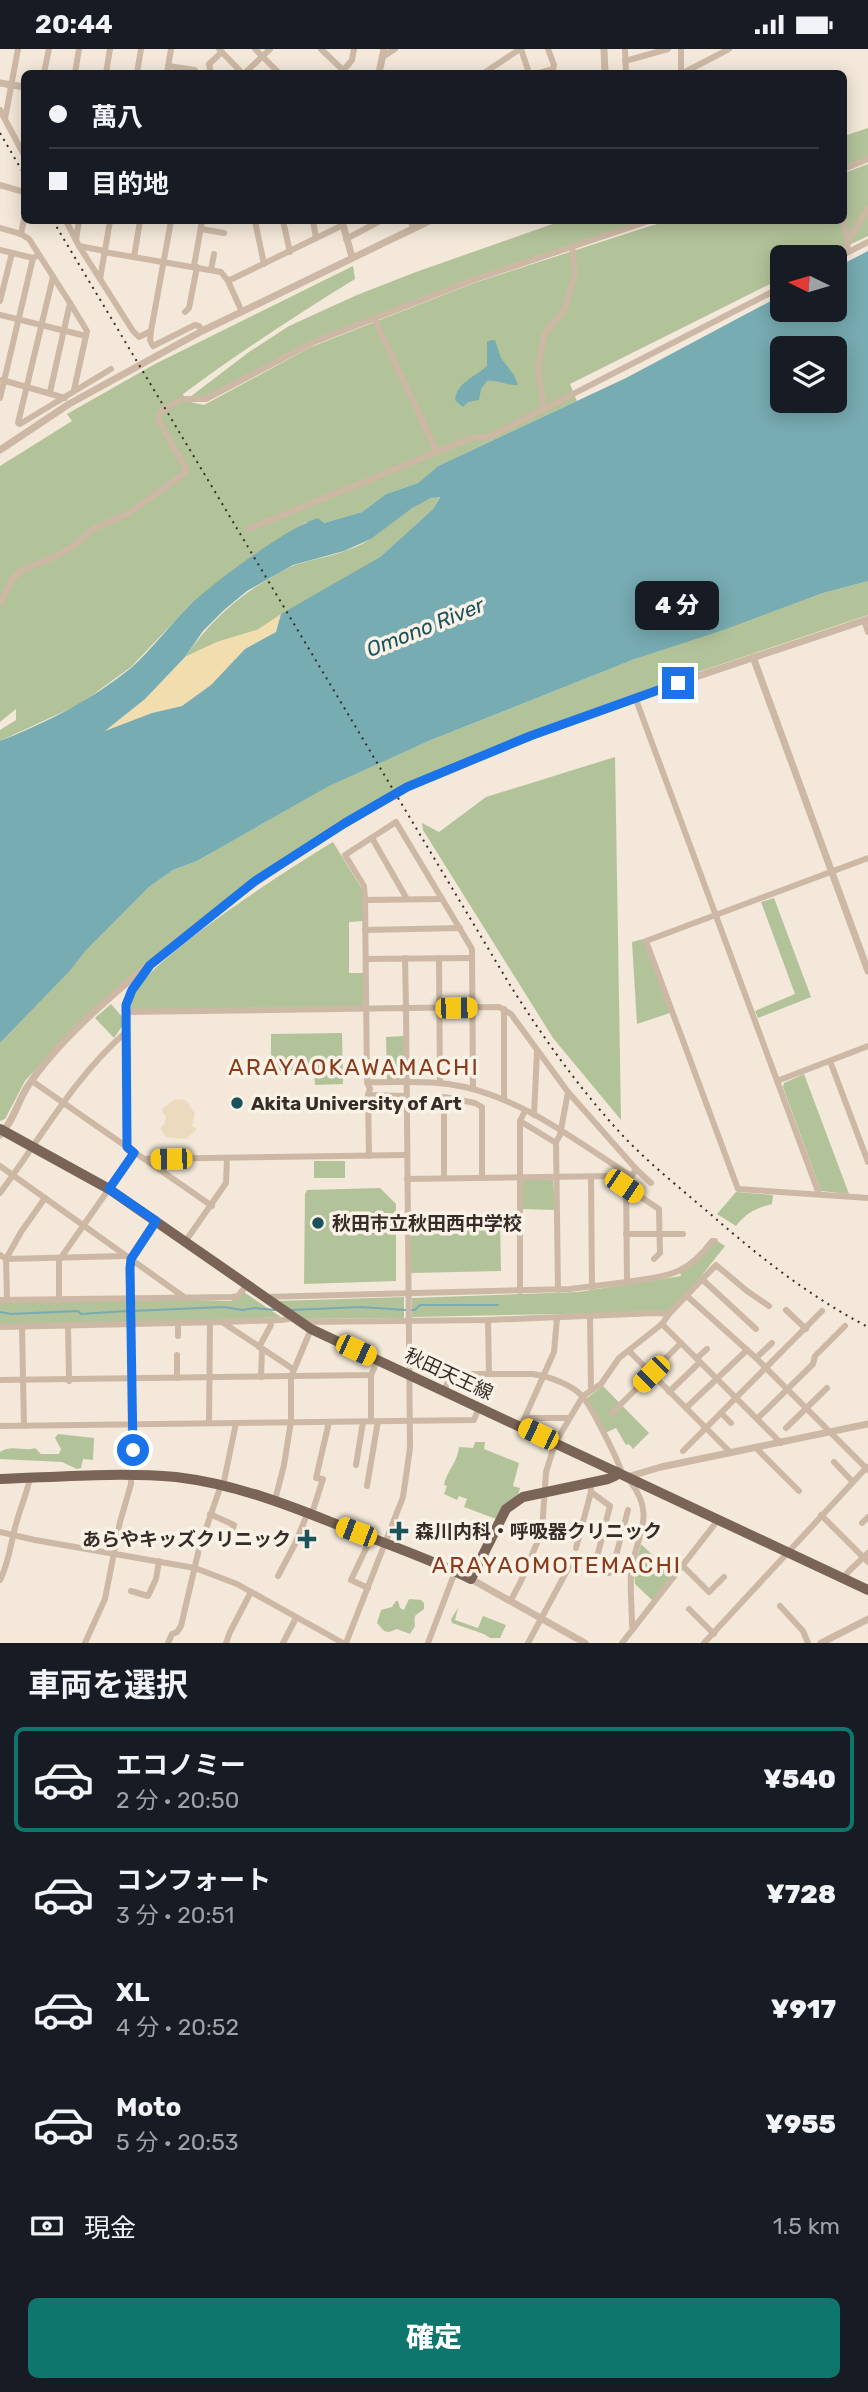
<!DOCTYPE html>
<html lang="ja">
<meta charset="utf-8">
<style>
:root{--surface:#171b24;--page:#20242c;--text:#f1f3f6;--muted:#9ea1a6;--line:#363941;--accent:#0f766e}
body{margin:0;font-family:Rubik,"Noto Sans JP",sans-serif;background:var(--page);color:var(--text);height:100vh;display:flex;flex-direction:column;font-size:26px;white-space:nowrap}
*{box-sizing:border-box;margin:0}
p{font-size:23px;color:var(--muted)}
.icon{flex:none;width:38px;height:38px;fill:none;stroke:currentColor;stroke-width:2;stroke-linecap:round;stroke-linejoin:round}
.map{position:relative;height:1594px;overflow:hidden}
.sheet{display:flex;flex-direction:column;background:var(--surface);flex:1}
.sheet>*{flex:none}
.hud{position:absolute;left:21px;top:21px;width:826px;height:154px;border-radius:10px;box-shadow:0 4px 18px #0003;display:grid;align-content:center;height:154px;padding:0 28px;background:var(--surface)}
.needle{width:46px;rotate:275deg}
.fabs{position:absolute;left:770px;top:196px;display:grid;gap:14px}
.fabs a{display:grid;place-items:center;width:77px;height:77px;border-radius:10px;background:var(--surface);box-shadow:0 4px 18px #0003;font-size:35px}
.end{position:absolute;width:32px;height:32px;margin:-16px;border:9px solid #1a73e8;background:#fff;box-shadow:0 0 0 4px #fff}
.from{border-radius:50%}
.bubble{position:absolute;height:49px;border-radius:10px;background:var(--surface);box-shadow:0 4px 18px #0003;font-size:23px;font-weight:800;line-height:49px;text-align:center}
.car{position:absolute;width:21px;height:42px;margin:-21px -10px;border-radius:9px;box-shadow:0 0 5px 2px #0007;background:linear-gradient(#f5c518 24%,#345 0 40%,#f5c518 0 76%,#345 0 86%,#f5c518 0)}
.hud b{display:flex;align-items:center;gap:24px;height:66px;font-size:26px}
.hud b+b{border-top:2px solid var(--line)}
.hud i{width:18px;height:18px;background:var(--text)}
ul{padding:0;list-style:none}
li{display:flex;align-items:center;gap:21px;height:105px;margin:0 14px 10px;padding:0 14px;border:4px solid transparent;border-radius:10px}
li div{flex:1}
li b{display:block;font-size:26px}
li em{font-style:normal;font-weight:800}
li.on{border-color:var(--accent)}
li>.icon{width:63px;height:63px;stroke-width:1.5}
h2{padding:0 28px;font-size:32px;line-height:84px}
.pay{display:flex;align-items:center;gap:18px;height:77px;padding:0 28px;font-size:26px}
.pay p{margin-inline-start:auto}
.primary-button{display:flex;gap:14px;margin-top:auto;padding:14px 28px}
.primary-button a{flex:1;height:80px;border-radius:10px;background:var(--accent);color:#fff;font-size:28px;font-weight:800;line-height:80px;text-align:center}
.status{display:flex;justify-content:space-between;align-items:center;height:49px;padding:0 35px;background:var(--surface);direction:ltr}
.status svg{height:19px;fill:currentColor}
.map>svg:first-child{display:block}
</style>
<div class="status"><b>20:44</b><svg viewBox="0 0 49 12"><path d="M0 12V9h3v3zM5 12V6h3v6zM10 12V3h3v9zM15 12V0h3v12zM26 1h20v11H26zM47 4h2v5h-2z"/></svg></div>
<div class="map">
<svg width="868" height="1594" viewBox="0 0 868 1594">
<rect width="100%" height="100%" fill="#f3e8d9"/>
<g fill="#b3c399">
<polygon points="868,79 868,108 844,118 844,87"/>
<path d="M 868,115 L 868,187 L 824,208 L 782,208 L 782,229 L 570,335 L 577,352 L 438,417 L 418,434 L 386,445 L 362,463 L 324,474 L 306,473 L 245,513 L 192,554 L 131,618 L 80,655 L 0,692 L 0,681 L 16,671 L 16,660 L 0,673 L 0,417 L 72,372 L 67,365 L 155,315 L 353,217 L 355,230 C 296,266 239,304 183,345 L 186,352 L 204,356 L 311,298 L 474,234 L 650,177 L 669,172 L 844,172 L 844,124 Z"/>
<polygon points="561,172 644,172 315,290 204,348 190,348 249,303 289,277 357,246 416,223"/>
<path d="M 440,447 L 433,460 L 380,508 L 257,581 L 217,593 L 185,608 C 209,574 235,549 272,528 C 279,524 287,519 295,516 C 321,508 350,504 372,489 C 393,474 414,451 440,447 Z"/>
<polygon points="868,532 868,566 701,622 568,670 405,737 333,778 283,809 191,878 59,995 25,1032 5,1070 0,1072 0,994 69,923 85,901 149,838 173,821 197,812 330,736 431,691 635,610 820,545"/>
<polygon points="615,708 621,1071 553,989 423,781 422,774 439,783 486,748"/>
<path d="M 333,793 L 362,840 L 363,872 L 349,873 L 349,924 L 363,924 L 363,957 L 131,961 C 131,957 130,954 131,950 C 143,913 294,816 333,793 Z"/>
<polygon points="774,849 811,948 758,969 755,962 795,945 761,853"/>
<polygon points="643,890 670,964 637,975 632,893"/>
<polygon points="111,955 123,969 123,976 114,989 95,969"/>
<polygon points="342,984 343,1035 315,1036 314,1022 271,1022 271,985"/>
<polygon points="404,987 404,1031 387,1031 386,988"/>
<polygon points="804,1025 849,1145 821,1142 783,1038 784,1034"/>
<rect x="314" y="1112" width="31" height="17"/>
<polygon points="524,1131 553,1131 555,1161 522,1160 522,1133"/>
<polygon points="380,1139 396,1155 396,1232 304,1235 305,1145 307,1141"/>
<path d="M 736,1143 L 773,1146 L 772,1155 C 756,1159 746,1164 736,1177 L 717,1165 Z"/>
<polygon points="500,1169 501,1222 411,1224 410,1171"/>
<polygon points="717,1192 725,1197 687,1245 667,1263 412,1268 412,1249 578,1243 681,1227 680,1223 712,1193"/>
<polygon points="242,1242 281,1268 131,1275 130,1249 231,1252"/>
<polygon points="404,1248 404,1269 302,1270 278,1252"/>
<polygon points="129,1250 128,1274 0,1277 0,1254"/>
<polygon points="603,1337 649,1384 633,1400 629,1395 626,1396 616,1379 605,1384 587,1349"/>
<path d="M 58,1385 L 94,1389 L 93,1411 L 83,1410 L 81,1419 L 77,1420 L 62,1413 L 0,1410 L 0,1403 C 11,1395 24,1403 35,1399 L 41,1405 L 59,1405 L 61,1400 L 55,1389 Z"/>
<path d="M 475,1393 L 485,1393 L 484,1400 L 519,1414 L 513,1437 L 520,1439 L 518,1447 L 509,1452 L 499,1471 L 464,1458 L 467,1450 L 459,1447 L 457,1451 L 444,1445 L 447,1437 L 444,1436 C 447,1421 457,1415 459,1398 L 473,1399 Z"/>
<polygon points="641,1495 673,1526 653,1552 635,1535 634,1521"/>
<path d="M 409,1550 L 421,1551 L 424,1554 L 424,1560 C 415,1568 414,1563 415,1577 L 410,1585 L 397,1580 L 389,1583 L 384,1582 L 377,1574 L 381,1561 L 392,1558 L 396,1552 L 398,1552 L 400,1559 L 404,1561 Z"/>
<polygon points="458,1559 455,1571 478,1579 483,1567 506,1576 500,1589 490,1589 484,1585 452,1574 451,1570"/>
</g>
<polygon fill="#f1ddae" points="281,565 276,583 245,600 211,636 182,657 152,664 103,684 145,650 185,608 217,593 257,581"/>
<polygon fill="#ecdabf" points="175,1050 186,1051 195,1065 192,1077 197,1080 186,1090 166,1088 160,1079 164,1075 166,1068 162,1062 163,1059"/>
<g fill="#77acb2" fill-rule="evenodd">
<path d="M 868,202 L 868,532 L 820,545 L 726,580 L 635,610 L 431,691 L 329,737 L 197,812 L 173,821 L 149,838 L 86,901 L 69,923 L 0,994 L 0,692 C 46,674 93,650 131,619 C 152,600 170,576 190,556 C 214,533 288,478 318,469 L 324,474 L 362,463 L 386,445 L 418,434 L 438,417 L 626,329 L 782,246 L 782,261 L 835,261 L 835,219 ZM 782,299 L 835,299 L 835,352 L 782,352 ZM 440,448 L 433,460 L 380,508 L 281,565 L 276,583 L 245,600 L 211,636 L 182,657 L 152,664 L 105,682 L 145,650 L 185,608 L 203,582 L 224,561 L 247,542 L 293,516 L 344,502 L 371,490 L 412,459 L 431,449 Z"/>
<path d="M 491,291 L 495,291 L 501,309 L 514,326 L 518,336 C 507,337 498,330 487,332 L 481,340 L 479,351 L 468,353 L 463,358 L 455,351 C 457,333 475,328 487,317 L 487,293 Z"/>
</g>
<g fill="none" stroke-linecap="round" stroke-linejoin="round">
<g stroke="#77acb2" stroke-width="2">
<polyline points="291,1261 361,1258 406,1261 415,1261 420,1256 498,1256"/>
<polyline points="132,1262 223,1258 243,1261 254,1259 275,1261"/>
<polyline points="0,1263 11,1265 78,1262 81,1265 127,1262"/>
</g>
<g stroke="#ccb8a5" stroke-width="6">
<polyline points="219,0 242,24"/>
<polyline points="255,0 279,24"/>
<polyline points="321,0 346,24"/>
<polyline points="521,0 529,24"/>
<polyline points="625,1 626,24"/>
<polyline points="384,7 395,0"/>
<polyline points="625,12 668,0"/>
<polyline points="168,17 195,21 196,24"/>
<polyline points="343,22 352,11 354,0"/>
<polyline points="44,24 49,0"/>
<polyline points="75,24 79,0"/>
<polyline points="106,24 110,0"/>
<polyline points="137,24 141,0"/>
<polyline points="167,24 171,0"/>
<polyline points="211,24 209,15 222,3"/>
<polyline points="245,24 270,0"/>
<polyline points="484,24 520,0"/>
<polyline points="539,24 553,20 554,16 548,0"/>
<polyline points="681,24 681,0"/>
<polyline points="683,24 729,0"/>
<polyline points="0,61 24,106"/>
<polyline points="5,70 18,0"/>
<polyline points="844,120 868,110"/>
<polyline points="0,136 24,143"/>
<polyline points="24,170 21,185 29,190 70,254 50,343"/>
<polyline points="66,172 79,197 133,282 139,288 151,282 171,172"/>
<polyline points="255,172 264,215"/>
<polyline points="283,172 290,203"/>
<polyline points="313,172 316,189"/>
<polyline points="410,172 414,179"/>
<polyline points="843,172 847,192"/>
<polyline points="0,179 21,185"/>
<polyline points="201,180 224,184"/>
<polyline points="346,190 380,172"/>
<polyline points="76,191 79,172"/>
<polyline points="79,197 105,202"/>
<polyline points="0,201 33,209"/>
<polyline points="104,203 221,223 228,232 242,263"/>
<polyline points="848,203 847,192 868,160"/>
<polyline points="134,208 140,172"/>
<polyline points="835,210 868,193"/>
<polyline points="194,217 202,172"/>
<polyline points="211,221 214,205"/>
<polyline points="53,228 18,374 20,375 111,320"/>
<polyline points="100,230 110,172"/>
<polyline points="228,232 343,176"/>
<polyline points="0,252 12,204"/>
<polyline points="70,254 87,282 74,341"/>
<polyline points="185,263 189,259 197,218"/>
<polyline points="0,266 86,287"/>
<polyline points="374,269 437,403"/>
<polyline points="151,282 150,291 153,297 195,276 199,277 202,282"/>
<polyline points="2,331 65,349"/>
<polyline points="0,349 33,209 39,206"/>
<polyline points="544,361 538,320 544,286 565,260 575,225 572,197"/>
<polyline points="249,480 471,389 489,388 782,238"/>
<polyline points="0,554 12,531 20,522 54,508 72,498 93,480 129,464 185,424 186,420 158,370 160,363 182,350 206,350 314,293 473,231 649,172"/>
<polyline points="864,571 868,583"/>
<polyline points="635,648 819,1145"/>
<polyline points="372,789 407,850"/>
<polyline points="868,809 646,892 738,1140 868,1149"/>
<polyline points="365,851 442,850"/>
<polyline points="365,881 460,879"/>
<polyline points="405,909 406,959 499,958 511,965 568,1043 636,1120 632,1127 626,1124"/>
<polyline points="439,909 440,1034"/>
<polyline points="366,910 471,909"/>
<polyline points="146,920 132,941 126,956 127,1098 212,1157"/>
<polyline points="127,963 406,959 410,1399 403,1448 346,1594"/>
<polyline points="830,1012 868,1113"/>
<polyline points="32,1032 127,1098"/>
<polyline points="777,1032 868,997"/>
<polyline points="368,1046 406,1047"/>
<polyline points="504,1049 504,960"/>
<polyline points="534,1066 537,1003"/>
<polyline points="520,1072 556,1094"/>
<polyline points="369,1107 368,1046 370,1040 367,1033 365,851 364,837 345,806 396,773 472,900 473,1040"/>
<polyline points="145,1110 407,1106"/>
<polyline points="0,1117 184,1248"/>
<polyline points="636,1120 651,1134"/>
<polyline points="591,1128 592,1238"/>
<polyline points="444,1129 444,1048 475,1054 482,1058 482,1129"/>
<polyline points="407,1130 609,1127 659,1160 660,1204 654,1210"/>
<path d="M 0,1144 C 41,1089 74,1028 127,982"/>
<polyline points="626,1185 683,1185"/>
<polyline points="185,1193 226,1134 227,1109"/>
<polyline points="0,1206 6,1210 125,1207"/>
<polyline points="59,1210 59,1250"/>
<polyline points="60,1210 134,1104"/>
<polyline points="703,1231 756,1280"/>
<path d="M 627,1233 C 666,1227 687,1227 712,1192 L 715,1192"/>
<polyline points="558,1241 556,1093 560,1086 568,1043"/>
<polyline points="520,1242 520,1072 525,1062"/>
<path d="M 264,1248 L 570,1240 L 627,1233 L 626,1124 C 571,1088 514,1044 448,1035 C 422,1031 394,1034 367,1033"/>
<polyline points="688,1248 756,1309 868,1421"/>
<polyline points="7,1250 6,1210 21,1183 45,1149"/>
<polyline points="0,1251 232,1248 238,1247 247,1236"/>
<polyline points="786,1261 806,1280"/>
<polyline points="590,1268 591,1341"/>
<polyline points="488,1271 489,1325"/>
<polyline points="222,1273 293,1320"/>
<polyline points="302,1273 488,1271 657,1264 669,1265 716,1216 747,1242 769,1257"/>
<polyline points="178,1274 178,1287"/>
<polyline points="662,1275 781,1394"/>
<polyline points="68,1276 69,1332"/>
<polyline points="0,1278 222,1273 282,1271 293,1269"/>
<polyline points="22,1278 24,1377"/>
<polyline points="259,1298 271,1276 270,1272"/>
<polyline points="629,1302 731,1404"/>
<polyline points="177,1306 177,1329"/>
<polyline points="697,1309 707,1300"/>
<polyline points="756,1309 772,1294"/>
<polyline points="651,1324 681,1294"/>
<polyline points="371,1326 371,1372"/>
<polyline points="261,1328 262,1300"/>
<polyline points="0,1331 371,1326 378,1311"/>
<path d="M 444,1341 L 452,1325 L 532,1325 C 548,1327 571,1335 582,1347 C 590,1355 620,1414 622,1425"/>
<polyline points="669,1343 700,1313"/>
<polyline points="686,1359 747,1301"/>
<polyline points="612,1364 651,1325"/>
<polyline points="721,1364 731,1374"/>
<polyline points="525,1369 569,1369"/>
<polyline points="757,1370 813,1315 815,1307 845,1277"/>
<polyline points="209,1374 210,1274"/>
<polyline points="0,1377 474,1371 479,1358"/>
<polyline points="521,1377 554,1303 557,1269"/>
<polyline points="786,1379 827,1339"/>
<polyline points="756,1399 799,1442"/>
<polyline points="683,1402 822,1262"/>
<polyline points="834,1413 852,1432"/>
<polyline points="356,1416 363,1373"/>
<path d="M 630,1432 C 659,1470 633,1488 631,1527 C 630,1543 632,1560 632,1577 L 634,1579"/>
<polyline points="590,1434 591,1443 610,1457 595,1516 596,1522 609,1524 612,1522 628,1461"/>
<polyline points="223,1437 236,1374"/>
<polyline points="367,1437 378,1372"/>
<polyline points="275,1451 284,1416 291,1372 291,1328 311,1280"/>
<polyline points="312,1464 323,1430 316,1429 329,1373"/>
<polyline points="210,1465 234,1476 229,1489"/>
<polyline points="821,1466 868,1513"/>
<polyline points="862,1474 868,1468"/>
<polyline points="0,1483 35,1491 195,1519 237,1535 343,1594"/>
<polyline points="576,1499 591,1443"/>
<polyline points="683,1517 709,1543 724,1528"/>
<polyline points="278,1527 295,1495 308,1463"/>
<polyline points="843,1530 848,1523 868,1504"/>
<path d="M 0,1531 C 8,1516 10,1499 14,1483 C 18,1464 26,1448 30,1429"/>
<polyline points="368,1539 351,1531 371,1489"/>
<polyline points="131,1542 148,1547 156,1530 159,1512"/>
<polyline points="511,1551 521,1532 542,1482 546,1423 555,1394 583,1347 601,1335 619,1309 662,1275 669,1265"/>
<polyline points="780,1557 803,1582 808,1594"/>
<polyline points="689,1560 714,1585"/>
<polyline points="85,1594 105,1550 120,1473 131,1435 130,1219 131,1210 156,1172"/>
<polyline points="168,1594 172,1585 177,1583 181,1577 199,1500 221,1436"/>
<polyline points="226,1594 230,1583 251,1543"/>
<polyline points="283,1594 296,1569"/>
<polyline points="428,1594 455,1523"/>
<polyline points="528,1594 569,1518"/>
<polyline points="622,1594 718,1471"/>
<polyline points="704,1594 867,1418"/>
</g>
<g stroke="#ccb8a5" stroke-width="7">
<polyline points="604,0 605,24"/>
<polyline points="379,24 384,0"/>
<polyline points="0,34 24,38"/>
<polyline points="342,172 352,208"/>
<polyline points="0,401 69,355 202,282 429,172"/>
<polyline points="753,608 868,922"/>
<path d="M 0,1086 C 13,1073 17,1055 26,1040 C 49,1004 84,971 116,943 C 206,865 301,797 406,740 C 436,723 471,712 503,699 C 623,649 746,612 868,570"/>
<polyline points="627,1428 661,1418 868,1375"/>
<polyline points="471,1530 585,1594"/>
<polyline points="821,1594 868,1570"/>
</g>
<g stroke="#7a6457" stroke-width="10">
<polyline points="0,1080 109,1140 311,1280 868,1541"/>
<path d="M 0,1430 C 58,1428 118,1423 176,1428 C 235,1435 289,1456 343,1478 C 386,1495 430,1510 471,1530 L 506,1460 L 523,1448 L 608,1430 L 615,1427 L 617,1423"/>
</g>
<g stroke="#372c27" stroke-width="2" stroke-dasharray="2 5" stroke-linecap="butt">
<polyline points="0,84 24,125"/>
<path d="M 53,172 L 510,936 C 544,990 581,1042 625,1089 C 651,1116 680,1139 708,1163 C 758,1207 809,1247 868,1278"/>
</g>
</g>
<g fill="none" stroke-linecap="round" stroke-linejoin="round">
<polyline stroke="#1a73e8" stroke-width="9" points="133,1401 130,1219 131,1210 156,1172 109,1140 134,1104 127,1098 126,956 132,941 150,916 255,832 345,774 407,738 530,687 678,634"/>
</g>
<g fill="#1a535b" stroke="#faf2e6" stroke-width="2.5">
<circle cx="237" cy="1054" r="7"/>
<circle cx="318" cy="1174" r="7"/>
<path d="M395.5 1471.5h7v7h7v7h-7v7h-7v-7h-7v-7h7z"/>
<path d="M303.5 1479.5h7v7h7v7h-7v7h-7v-7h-7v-7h7z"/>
</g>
<g text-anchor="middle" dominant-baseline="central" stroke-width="7" stroke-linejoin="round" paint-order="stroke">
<g font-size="19" font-weight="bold" fill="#372c27" stroke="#faf2e6" text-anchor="start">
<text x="251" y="1054">Akita University of Art</text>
<text x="332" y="1174">秋田市立秋田西中学校</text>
<text x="415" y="1482">森川内科・呼吸器クリニック</text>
<text x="291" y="1490" text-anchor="end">あらやキッズクリニック</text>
</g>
<g font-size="19" fill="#372c27" stroke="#faf2e6">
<text transform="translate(449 1325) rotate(25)">秋田天王線</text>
</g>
<g font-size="21" font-style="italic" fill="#1a535b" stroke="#faf2e6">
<text transform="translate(425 578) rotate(-22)">Omono River</text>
</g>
<g font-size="23" letter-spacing="2" fill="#8a3b1b" stroke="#faf2e6">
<text x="354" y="1018">ARAYAOKAWAMACHI</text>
<text x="557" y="1516">ARAYAOMOTEMACHI</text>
</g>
</g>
</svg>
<div class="fabs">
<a><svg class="needle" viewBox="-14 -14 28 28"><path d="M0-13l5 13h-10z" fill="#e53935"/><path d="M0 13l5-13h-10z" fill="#9ea1a6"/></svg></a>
<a><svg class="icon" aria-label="layers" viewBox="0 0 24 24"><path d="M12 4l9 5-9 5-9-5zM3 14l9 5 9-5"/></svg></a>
</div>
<i class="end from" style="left:133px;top:1401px"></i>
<i class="end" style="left:678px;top:634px"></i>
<div class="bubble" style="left:635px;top:532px;width:84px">4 分</div>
<i class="car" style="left:456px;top:959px;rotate:89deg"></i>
<i class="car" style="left:171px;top:1110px;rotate:269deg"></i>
<i class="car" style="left:624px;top:1137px;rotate:124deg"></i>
<i class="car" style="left:356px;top:1301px;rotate:115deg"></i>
<i class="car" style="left:651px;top:1325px;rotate:225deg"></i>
<i class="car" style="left:538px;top:1385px;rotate:296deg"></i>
<i class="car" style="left:356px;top:1483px;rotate:291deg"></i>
<div class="hud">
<b><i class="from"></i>萬八</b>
<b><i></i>目的地</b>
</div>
</div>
<section class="sheet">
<h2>車両を選択</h2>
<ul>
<li class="on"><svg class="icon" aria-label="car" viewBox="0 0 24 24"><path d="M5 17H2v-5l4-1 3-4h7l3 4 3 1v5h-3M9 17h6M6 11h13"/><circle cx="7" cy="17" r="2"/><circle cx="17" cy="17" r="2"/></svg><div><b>エコノミー</b><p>2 分 · 20:50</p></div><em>¥540</em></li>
<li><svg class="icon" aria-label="car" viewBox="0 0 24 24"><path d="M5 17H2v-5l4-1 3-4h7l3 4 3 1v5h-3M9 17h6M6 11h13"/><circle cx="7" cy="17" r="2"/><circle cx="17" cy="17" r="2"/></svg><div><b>コンフォート</b><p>3 分 · 20:51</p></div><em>¥728</em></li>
<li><svg class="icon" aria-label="car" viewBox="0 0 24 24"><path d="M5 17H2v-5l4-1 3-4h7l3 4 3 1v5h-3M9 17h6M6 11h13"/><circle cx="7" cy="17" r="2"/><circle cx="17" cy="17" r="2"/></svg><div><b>XL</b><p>4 分 · 20:52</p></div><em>¥917</em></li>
<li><svg class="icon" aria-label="car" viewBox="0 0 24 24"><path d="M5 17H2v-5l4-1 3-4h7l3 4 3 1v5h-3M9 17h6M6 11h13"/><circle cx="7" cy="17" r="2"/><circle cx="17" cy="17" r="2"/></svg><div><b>Moto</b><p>5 分 · 20:53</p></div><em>¥955</em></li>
</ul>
<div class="pay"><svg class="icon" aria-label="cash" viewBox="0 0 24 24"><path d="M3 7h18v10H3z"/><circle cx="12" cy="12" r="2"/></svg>現金<p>1.5 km</p></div>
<div class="primary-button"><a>確定</a></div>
</section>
